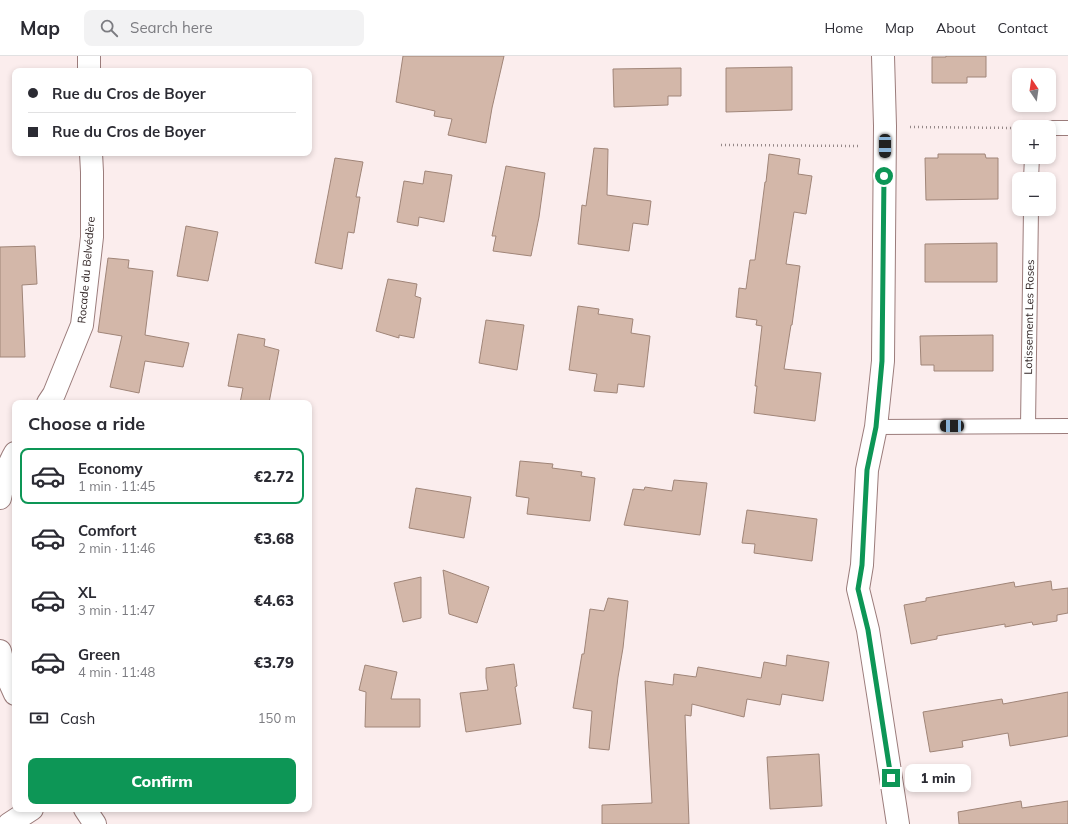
<!DOCTYPE html>
<meta charset="utf-8">
<style>
:root{--surface:#fff;--page:#f2f2f3;--text:#2b2b33;--muted:#7c7c81;--line:#e1e1e2;--accent:#0d9656}
body{margin:0;font-family:Mulish,sans-serif;background:var(--page);color:var(--text);height:100vh;display:flex;flex-direction:column;font-size:15px;white-space:nowrap}
*{box-sizing:border-box;margin:0}
p{font-size:13px;color:var(--muted)}
.icon{flex:none;width:22px;height:22px;fill:none;stroke:currentColor;stroke-width:2;stroke-linecap:round;stroke-linejoin:round}
.map{position:relative;flex:1;overflow:hidden}
.details{position:absolute;left:12px;top:344px;width:300px;height:412px;display:flex;flex-direction:column;background:var(--surface);border-radius:8px;box-shadow:0 2px 6px #0003}
.details>*{flex:none}
.guide{position:absolute;left:12px;top:12px;width:300px;height:88px;border-radius:8px;box-shadow:0 2px 6px #0003;display:grid;align-content:center;height:88px;padding:0 16px;background:var(--surface)}
.needle{width:26px;rotate:347deg}
.controls{position:absolute;left:1012px;top:12px;display:grid;gap:8px}
.controls a{display:grid;place-items:center;width:44px;height:44px;border-radius:8px;background:var(--surface);box-shadow:0 2px 6px #0003;font-size:20px}
.end{position:absolute;width:18px;height:18px;margin:-9px;border:5px solid #0d9656;background:#fff;box-shadow:0 0 0 2px #fff}
.from{border-radius:50%}
.bubble{position:absolute;height:28px;border-radius:8px;background:var(--surface);box-shadow:0 2px 6px #0003;font-size:13px;font-weight:800;line-height:28px;text-align:center}
.car{position:absolute;width:12px;height:24px;margin:-12px -6px;border-radius:5px;box-shadow:0 0 3px 1px #0007;background:linear-gradient(#222 24%,#8ab4d8 0 40%,#222 0 76%,#8ab4d8 0 86%,#222 0)}
.guide b{display:flex;align-items:center;gap:14px;height:38px;font-size:15px}
.guide b+b{border-top:1px solid var(--line)}
.guide i{width:10px;height:10px;background:var(--text)}
ul{padding:0;list-style:none}
li{display:flex;align-items:center;gap:12px;height:56px;margin:0 8px 6px;padding:0 8px;border:2px solid transparent;border-radius:8px}
li div{flex:1}
li b{display:block;font-size:15px}
li em{font-style:normal;font-weight:800}
li.on{border-color:var(--accent)}
li>.icon{width:36px;height:36px;stroke-width:1.5}
h2{padding:0 16px;font-size:18px;line-height:48px}
.pay{display:flex;align-items:center;gap:10px;height:44px;padding:0 16px;font-size:15px}
.pay p{margin-inline-start:auto}
.primary-button{display:flex;gap:8px;margin-top:auto;padding:8px 16px}
.primary-button a{flex:1;height:46px;border-radius:8px;background:var(--accent);color:#fff;font-size:16px;font-weight:800;line-height:46px;text-align:center}
header{display:flex;align-items:center;gap:24px;box-sizing:border-box;height:56px;padding:0 20px;background:var(--surface);border-bottom:1px solid var(--line)}
header strong{font-size:19px}
nav{display:flex;gap:22px;margin-inline-start:auto;font-size:14px}
.search{width:280px;height:36px;background:var(--page);display:flex;align-items:center;gap:10px;box-sizing:border-box;padding:0 14px;border-radius:8px;color:var(--muted);font-size:15px}
.map>svg:first-child{display:block}
</style>
<header>
<strong>Map</strong>
<div class="search"><svg class="icon" aria-label="search" viewBox="0 0 24 24"><circle cx="10" cy="10" r="6"/><path d="M15 15l6 6"/></svg>Search here</div>
<nav><a>Home</a><a>Map</a><a>About</a><a>Contact</a></nav>
</header>
<div class="map">
<svg width="1068" height="768" viewBox="0 0 1068 768">
<rect width="100%" height="100%" fill="#fbeded"/>
<g fill="#d3b7a9" stroke="#a08578">
<polygon points="403,0 504,0 492,52 486,87 448,79 452,63 434,60 435,55 396,46"/>
<polygon points="946,0 986,0 986,21 967,21 967,27 932,27 932,1 946,1"/>
<polygon points="792,11 792,54 726,56 726,12"/>
<polygon points="681,12 681,40 668,40 668,49 614,51 613,13"/>
<polygon points="594,92 608,93 607,139 651,145 648,169 633,167 629,195 578,188 582,149 586,150"/>
<polygon points="769,98 800,103 798,118 812,120 806,158 794,156 786,208 800,210 792,269 791,269 784,313 821,317 815,365 754,357 757,330 755,330 762,270 756,269 757,264 736,261 739,232 746,233 750,204 755,204 765,126 766,126"/>
<polygon points="938,98 985,98 986,102 998,102 998,143 926,144 925,102 938,102"/>
<polygon points="335,102 363,106 356,141 360,141 354,177 348,176 342,213 315,207"/>
<polygon points="506,110 545,117 539,161 531,200 493,195 496,180 492,180"/>
<polygon points="425,115 452,119 444,166 419,161 418,170 397,166 404,125 423,128"/>
<polygon points="186,170 218,176 208,225 177,220"/>
<polygon points="997,187 997,226 925,226 925,188"/>
<polygon points="35,190 37,228 22,229 25,301 0,301 0,191"/>
<polygon points="108,202 129,204 128,212 153,215 145,279 189,287 183,311 145,305 139,337 110,331 122,280 98,276"/>
<polygon points="388,223 417,228 415,240 421,242 414,282 399,279 399,282 376,275"/>
<polygon points="578,250 599,253 598,258 633,263 631,277 650,280 644,331 618,328 617,337 594,335 597,318 569,314"/>
<polygon points="486,264 524,269 517,314 479,307"/>
<polygon points="238,278 265,283 264,290 279,294 269,347 240,347 243,332 228,330"/>
<polygon points="993,279 993,315 934,315 934,309 921,309 920,280"/>
<polygon points="520,405 553,408 552,412 582,416 581,420 595,422 590,465 527,458 529,442 516,440"/>
<polygon points="674,424 707,427 700,479 624,469 633,433 644,434 645,431 672,435"/>
<polygon points="416,432 471,441 464,482 409,472"/>
<polygon points="747,454 817,463 812,505 754,497 755,488 742,487"/>
<polygon points="443,514 489,531 477,567 449,558"/>
<polygon points="421,521 421,562 403,566 394,527"/>
<polygon points="1051,525 1052,534 1068,532 1068,557 1057,559 1057,565 1033,569 1032,566 1005,571 1005,568 937,580 937,583 911,588 904,549 926,545 926,542 1014,526 1015,531"/>
<polygon points="608,542 628,545 623,592 618,621 609,694 589,692 592,655 573,652 582,598 584,598 590,553 604,555"/>
<polygon points="787,599 829,606 823,645 782,638 780,649 747,643 744,661 692,648 691,660 685,659 689,768 602,768 602,749 652,747 645,625 673,629 674,618 696,621 698,611 761,622 764,606 786,610"/>
<polygon points="514,608 517,630 515,631 521,668 466,676 460,637 488,634 486,622 486,612"/>
<polygon points="365,609 397,616 391,643 420,643 420,671 365,671 366,636 359,634"/>
<polygon points="1068,636 1068,680 1010,690 1008,677 962,685 963,691 930,696 923,656 1002,643 1003,648"/>
<polygon points="819,698 822,750 770,753 767,701"/>
<polygon points="1021,745 1022,752 1068,745 1068,768 959,768 958,756"/>
</g>
<g fill="none" stroke-linecap="round" stroke-linejoin="round">
<defs>
<g id="service">
<polyline points="1049,72 1068,72"/>
<polyline points="1031,123 1032,101"/>
<polyline points="1028,370 1031,153"/>
<polyline points="876,371 1068,370"/>
</g>
<g id="minor">
<polyline points="89,15 89,0"/>
<polyline points="48,347 54,338 82,269 92,181 92,116 91,97"/>
<path d="M 0,442 C 3,427 7,410 15,397"/>
<polyline points="0,595 5,616 15,638"/>
<polyline points="85,753 95,768"/>
<polyline points="9,768 32,753"/>
</g>
<polyline id="tertiary" points="883,0 885,70 883,305 876,371 867,414 862,509 858,533 868,574 879,644 898,768"/>
</defs>
<use href="#service" stroke="#9b7c7b" stroke-width="16"/>
<use href="#minor" stroke="#9b7c7b" stroke-width="24"/>
<use href="#tertiary" stroke="#9b7c7b" stroke-width="24"/>
<g stroke="#958888" stroke-width="2.5" stroke-dasharray="1 3" stroke-linecap="butt">
<polyline points="910,71 1019,72"/>
<polyline points="721,89 860,90"/>
</g>
<use href="#service" stroke="#fff" stroke-width="14"/>
<use href="#minor" stroke="#fff" stroke-width="22"/>
<use href="#tertiary" stroke="#fff" stroke-width="22"/>
</g>
<g fill="none" stroke-linecap="round" stroke-linejoin="round">
<polyline stroke="#0d9656" stroke-width="5" points="884,120 882,305 876,371 867,414 862,509 858,533 868,574 891,722"/>
</g>
<g text-anchor="middle" dominant-baseline="central" stroke-width="3" stroke-linejoin="round" paint-order="stroke">
<g font-size="11" fill="#302424" stroke="#fefefe">
<text transform="translate(86 214) rotate(-85)">Rocade du Belvédère</text>
<text transform="translate(1029 261) rotate(-89)">Lotissement Les Roses</text>
</g>
</g>
</svg>
<div class="controls">
<a><svg class="needle" viewBox="-14 -14 28 28"><path d="M0-13l5 13h-10z" fill="#e53935"/><path d="M0 13l5-13h-10z" fill="#7c7c81"/></svg></a>
<a>+</a>
<a>−</a>
</div>
<i class="end from" style="left:884px;top:120px"></i>
<i class="end" style="left:891px;top:722px"></i>
<div class="bubble" style="left:905px;top:708px;width:66px">1 min</div>
<i class="car" style="left:885px;top:90px;rotate:180deg"></i>
<i class="car" style="left:952px;top:370px;rotate:270deg"></i>
<div class="guide">
<b><i class="from"></i>Rue du Cros de Boyer</b>
<b><i></i>Rue du Cros de Boyer</b>
</div>
<section class="details">
<h2>Choose a ride</h2>
<ul>
<li class="on"><svg class="icon" aria-label="car" viewBox="0 0 24 24"><path d="M5 17H2v-5l4-1 3-4h7l3 4 3 1v5h-3M9 17h6M6 11h13"/><circle cx="7" cy="17" r="2"/><circle cx="17" cy="17" r="2"/></svg><div><b>Economy</b><p>1 min · 11:45</p></div><em>€2.72</em></li>
<li><svg class="icon" aria-label="car" viewBox="0 0 24 24"><path d="M5 17H2v-5l4-1 3-4h7l3 4 3 1v5h-3M9 17h6M6 11h13"/><circle cx="7" cy="17" r="2"/><circle cx="17" cy="17" r="2"/></svg><div><b>Comfort</b><p>2 min · 11:46</p></div><em>€3.68</em></li>
<li><svg class="icon" aria-label="car" viewBox="0 0 24 24"><path d="M5 17H2v-5l4-1 3-4h7l3 4 3 1v5h-3M9 17h6M6 11h13"/><circle cx="7" cy="17" r="2"/><circle cx="17" cy="17" r="2"/></svg><div><b>XL</b><p>3 min · 11:47</p></div><em>€4.63</em></li>
<li><svg class="icon" aria-label="car" viewBox="0 0 24 24"><path d="M5 17H2v-5l4-1 3-4h7l3 4 3 1v5h-3M9 17h6M6 11h13"/><circle cx="7" cy="17" r="2"/><circle cx="17" cy="17" r="2"/></svg><div><b>Green</b><p>4 min · 11:48</p></div><em>€3.79</em></li>
</ul>
<div class="pay"><svg class="icon" aria-label="cash" viewBox="0 0 24 24"><path d="M3 7h18v10H3z"/><circle cx="12" cy="12" r="2"/></svg>Cash<p>150 m</p></div>
<div class="primary-button"><a>Confirm</a></div>
</section>
</div>
